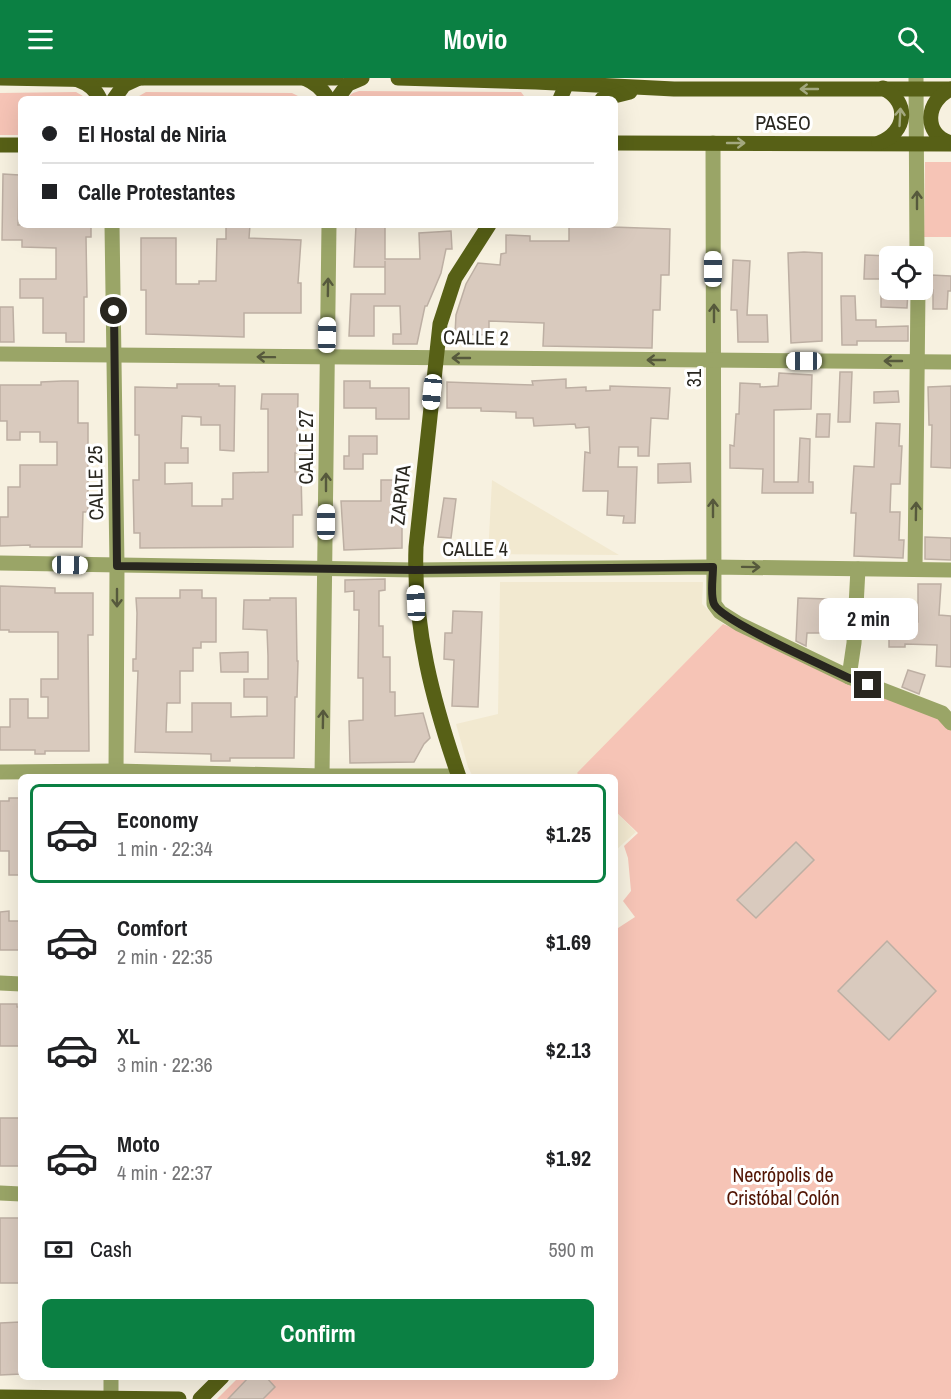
<!DOCTYPE html>
<meta charset="utf-8">
<style>
:root{--surface:#fff;--page:#f2f2f2;--text:#202124;--muted:#757577;--line:#e0e0e0;--accent:#0b8043}
body{margin:0;font-family:"Archivo Narrow",sans-serif;background:var(--page);color:var(--text);height:100vh;display:flex;flex-direction:column;font-size:22px;white-space:nowrap}
*{box-sizing:border-box;margin:0}
p{font-size:20px;color:var(--muted)}
.icon{flex:none;width:33px;height:33px;fill:none;stroke:currentColor;stroke-width:2;stroke-linecap:round;stroke-linejoin:round}
.map{position:relative;flex:1;overflow:hidden}
.drawer{position:absolute;left:18px;top:696px;width:600px;height:606px;display:flex;flex-direction:column;background:var(--surface);border-radius:9px;box-shadow:0 6px 24px #0002}
.drawer>*{flex:none}
.top-card{position:absolute;left:18px;top:18px;width:600px;height:132px;border-radius:9px;box-shadow:0 6px 24px #0002;display:grid;align-content:center;height:132px;padding:0 24px;background:var(--surface)}
.controls{position:absolute;left:879px;top:168px;display:grid;gap:12px}
.controls a{display:grid;place-items:center;width:54px;height:54px;border-radius:9px;background:var(--surface);box-shadow:0 6px 24px #0002;font-size:30px}
.end{position:absolute;width:27px;height:27px;margin:-14px;border:8px solid #28261f;background:#fff;box-shadow:0 0 0 3px #fff}
.from{border-radius:50%}
.bubble{position:absolute;height:42px;border-radius:9px;background:var(--surface);box-shadow:0 6px 24px #0002;font-size:20px;font-weight:700;line-height:42px;text-align:center}
.car{position:absolute;width:18px;height:36px;margin:-18px -9px;border-radius:8px;box-shadow:0 0 4px 2px #0007;background:linear-gradient(#fff 24%,#345 0 40%,#fff 0 76%,#345 0 86%,#fff 0)}
.top-card b{display:flex;align-items:center;gap:21px;height:57px;font-size:22px}
.top-card b+b{border-top:2px solid var(--line)}
.top-card i{width:15px;height:15px;background:var(--text)}
ul{padding:10px 0 0;list-style:none}
li{display:flex;align-items:center;gap:18px;height:99px;margin:0 12px 9px;padding:0 12px;border:3px solid transparent;border-radius:9px}
li div{flex:1}
li b{display:block;font-size:22px}
li em{font-style:normal;font-weight:700}
li.selected{border-color:var(--accent)}
li>.icon{width:54px;height:54px;stroke-width:1.5}
.pay{display:flex;align-items:center;gap:15px;height:66px;padding:0 24px;font-size:22px}
.pay p{margin-inline-start:auto}
.action{display:flex;gap:12px;margin-top:auto;padding:12px 24px}
.action a{flex:1;height:69px;border-radius:9px;background:var(--accent);color:#fff;font-size:24px;font-weight:700;line-height:69px;text-align:center}
header{display:flex;justify-content:space-between;align-items:center;height:78px;padding:0 24px;background:var(--accent);color:#fff;font-size:27px;font-weight:700}
.map>svg:first-child{display:block}
</style>
<header><svg class="icon" aria-label="menu" viewBox="0 0 24 24"><path d="M4 6h16M4 12h16M4 18h16"/></svg>Movio<svg class="icon" aria-label="search" viewBox="0 0 24 24"><circle cx="10" cy="10" r="6"/><path d="M15 15l6 6"/></svg></header>
<div class="map">
<svg width="951" height="1321" viewBox="0 0 951 1321">
<rect width="100%" height="100%" fill="#f7f1e0"/>
<g fill="#f2e9d0">
<polygon points="492,402 619,477 488,476"/>
<polygon points="500,504 703,504 702,526 723,546 578,695 581,699 473,699 468,689 456,646 498,636"/>
<polygon points="615,733 636,754 615,773"/>
</g>
<g fill="#f6c4b6">
<polygon points="359,13 521,14 524,18 523,21 345,21 353,15"/>
<polygon points="76,14 88,21 21,21 21,57 0,57 0,15"/>
<polygon points="146,14 292,15 304,21 134,21"/>
<polygon points="925,84 951,84 951,159 924,159"/>
<polygon points="723,546 941,638 951,650 951,1321 217,1321 239,1299 615,1299 615,852 635,839 623,823 631,813 628,780 624,768 638,755 615,733 615,699 581,699 577,695"/>
</g>
<g fill="#d9cabe" stroke="#bdafa3" stroke-width="1.5">
<polygon points="3,96 19,97 18,147 91,147 91,159 86,159 87,219 84,219 84,264 66,264 66,255 43,255 43,220 20,220 20,201 56,201 56,170 22,169 22,162 2,162"/>
<polygon points="226,147 250,147 249,160 301,162 298,205 301,205 301,235 244,235 244,259 146,256 146,212 141,212 141,160 176,160 176,206 199,206 199,203 216,203 217,161 226,161"/>
<polygon points="356,147 385,147 385,181 420,181 419,155 451,153 452,171 446,171 441,195 427,228 425,228 417,266 393,266 393,256 401,256 400,228 374,228 374,258 349,258 351,216 385,216 385,183 385,189 354,189"/>
<polygon points="569,147 612,147 612,149 670,151 669,197 661,197 660,232 653,232 652,270 543,268 544,245 489,243 489,257 455,256 456,237 466,206 478,185 500,187 501,176 506,175 506,157 530,158 530,163 569,163"/>
<polygon points="804,174 822,175 822,263 791,265 788,175"/>
<polygon points="865,177 890,178 890,201 864,201"/>
<polygon points="733,182 750,183 747,237 767,237 768,264 738,264 737,232 731,232"/>
<polygon points="931,197 951,198 951,213 948,213 947,231 933,231 933,212 930,212"/>
<polygon points="881,212 908,212 907,230 881,229"/>
<polygon points="841,218 855,218 856,242 876,242 876,249 908,248 908,263 857,263 857,267 842,267"/>
<polygon points="0,229 13,229 14,264 0,264"/>
<polygon points="840,294 852,294 850,344 838,344"/>
<polygon points="779,295 812,297 811,331 774,332 774,404 798,404 800,360 810,361 809,404 813,404 813,415 762,415 763,391 730,390 730,367 734,368 736,336 739,336 740,305 760,306 760,309 778,308"/>
<polygon points="566,301 566,310 586,309 586,313 610,312 610,308 670,310 668,341 651,340 649,378 638,378 638,369 619,369 618,389 637,389 635,445 623,445 624,438 607,437 608,413 583,413 585,374 590,375 589,349 576,350 575,346 534,348 533,340 516,340 516,334 481,333 481,330 447,330 447,304 533,307 532,303"/>
<polygon points="62,303 78,303 78,345 88,345 88,434 83,434 82,469 30,469 30,467 0,468 0,439 8,439 8,409 20,409 20,387 57,387 57,364 40,364 40,354 20,354 20,362 7,362 7,343 0,343 0,307 41,307 41,304"/>
<polygon points="344,303 370,303 370,310 409,310 409,341 376,341 376,330 344,330"/>
<polygon points="177,306 219,306 219,308 235,308 234,373 220,372 220,347 201,347 201,339 182,338 181,370 188,370 188,385 165,385 165,406 192,405 192,428 222,428 222,421 233,421 233,395 268,394 268,331 261,331 262,316 298,316 297,375 295,375 295,394 301,394 302,437 293,437 293,469 140,470 140,455 134,455 133,402 139,402 139,357 135,357 135,309 177,310"/>
<polygon points="951,308 951,390 931,389 932,347 929,347 928,309"/>
<polygon points="898,313 899,324 874,325 874,314"/>
<polygon points="817,336 830,336 829,359 816,359"/>
<polygon points="876,345 900,346 899,368 902,368 900,406 891,406 890,434 900,434 899,462 904,462 903,480 854,478 856,435 851,435 854,388 874,389"/>
<polygon points="349,358 377,358 377,376 363,376 363,391 344,391 344,378 349,378"/>
<polygon points="690,385 691,404 658,405 658,386"/>
<polygon points="381,402 407,402 406,418 402,418 402,470 344,472 341,423 381,423"/>
<polygon points="444,420 456,421 451,460 438,459"/>
<polygon points="925,459 951,460 951,482 925,481"/>
<polygon points="385,501 385,512 379,513 379,548 383,548 383,579 390,579 390,614 395,614 395,638 423,635 430,660 424,666 414,684 350,685 349,643 363,642 363,600 358,600 359,532 354,532 354,513 345,514 345,502"/>
<polygon points="918,506 941,506 939,537 951,538 951,589 936,588 937,567 905,566 905,569 889,569 889,544 918,544"/>
<polygon points="0,508 55,510 55,515 93,515 93,557 88,557 89,673 45,673 45,676 35,676 35,672 0,672 0,649 10,649 10,621 28,621 28,640 48,640 48,619 41,619 41,601 58,601 58,554 9,554 9,552 0,552"/>
<polygon points="180,512 202,512 202,520 216,520 216,564 201,564 201,570 193,570 193,593 180,593 180,625 167,625 166,654 192,654 192,625 231,625 231,639 267,638 267,619 244,619 244,601 268,601 268,578 267,552 243,551 244,522 270,522 270,520 296,520 297,583 298,583 297,619 295,619 294,680 230,680 230,683 211,683 211,676 135,674 138,593 133,593 133,581 136,581 137,535 136,520 180,520"/>
<polygon points="798,520 828,521 828,555 807,555 806,568 796,563"/>
<polygon points="453,533 482,534 478,629 452,628 454,582 444,581 445,555 452,555"/>
<polygon points="248,574 248,594 221,594 220,575"/>
<polygon points="908,592 925,597 919,616 902,609"/>
<polygon points="9,720 21,720 21,797 9,797 9,773 0,773 0,723 9,723"/>
<polygon points="796,764 814,782 756,840 737,822"/>
<polygon points="9,833 9,843 21,843 21,872 0,872 0,834"/>
<polygon points="887,863 936,913 889,962 838,913"/>
<polygon points="0,926 17,926 17,929 21,929 21,968 0,968"/>
<rect x="0" y="1040" width="21" height="48"/>
<rect x="0" y="1140" width="21" height="65"/>
<polygon points="20,1244 21,1296 0,1297 0,1245"/>
<polygon points="249,1299 266,1299 275,1309 263,1321 228,1321"/>
</g>
<g fill="none" stroke-linecap="round" stroke-linejoin="round">
<g stroke="#9aa567" stroke-width="15">
<polyline points="916,0 917,178"/>
<polyline points="713,65 714,526 720,534 739,546 849,599 942,635 951,645"/>
<polyline points="112,147 117,488 116,699"/>
<polyline points="0,276 951,284"/>
<polyline points="0,485 415,492 713,489 951,492"/>
<polyline points="915,491 918,212"/>
<polyline points="849,599 854,565 858,491"/>
<polyline points="0,694 116,693 322,698 458,698"/>
<polyline points="322,699 329,147"/>
<polyline points="0,905 21,906"/>
<polyline points="0,1115 21,1116"/>
<polyline points="111,1321 111,1299"/>
</g>
<g stroke="#576016" stroke-width="15">
<polyline points="0,0 111,2 142,0"/>
<polyline points="144,0 336,0"/>
<path d="M 304,0 C 315,5 322,10 328,21"/>
<polyline points="398,0 536,4 674,11 951,11"/>
<path d="M 78,2 C 89,6 95,11 100,21"/>
<path d="M 951,11 C 926,22 922,56 951,65"/>
<polyline points="114,21 124,7 137,1"/>
<polyline points="337,21 348,6 362,0"/>
<polyline points="560,21 569,0"/>
<polyline points="602,21 630,14"/>
<polyline points="615,65 951,66"/>
<path d="M 879,65 C 907,54 910,24 883,10"/>
<polyline points="0,67 21,67"/>
<path d="M 459,699 C 433,624 413,549 416,469 L 440,246 L 455,200 L 489,147"/>
<polyline points="0,1319 179,1321"/>
<polyline points="200,1321 222,1299"/>
</g>
</g>
<defs><path id="oneway-shaft" d="M-6 0H5M1.5-3L5.5 0L1.5 3" fill="none" stroke-width="1.6" stroke-linecap="round" stroke-linejoin="round" transform="scale(1.5)"/></defs>
<g stroke="#a3a87f">
<use href="#oneway-shaft" transform="translate(809 11) rotate(180)"/>
<use href="#oneway-shaft" transform="translate(900 39) rotate(-87)"/>
<use href="#oneway-shaft" transform="translate(736 65)"/>
</g>
<g stroke="#56593c">
<use href="#oneway-shaft" transform="translate(917 122) rotate(-90)"/>
<use href="#oneway-shaft" transform="translate(328 209) rotate(-89)"/>
<use href="#oneway-shaft" transform="translate(714 235) rotate(-90)"/>
<use href="#oneway-shaft" transform="translate(266 279) rotate(-179)"/>
<use href="#oneway-shaft" transform="translate(461 280) rotate(-180)"/>
<use href="#oneway-shaft" transform="translate(656 282) rotate(-180)"/>
<use href="#oneway-shaft" transform="translate(893 283) rotate(-180)"/>
<use href="#oneway-shaft" transform="translate(326 404) rotate(-90)"/>
<use href="#oneway-shaft" transform="translate(713 430) rotate(-90)"/>
<use href="#oneway-shaft" transform="translate(916 433) rotate(-89)"/>
<use href="#oneway-shaft" transform="translate(751 489) rotate(1)"/>
<use href="#oneway-shaft" transform="translate(117 520) rotate(90)"/>
<use href="#oneway-shaft" transform="translate(323 641) rotate(-89)"/>
</g>
<g fill="none" stroke-linecap="round" stroke-linejoin="round">
<path stroke="#28261f" stroke-width="8" d="M 114,233 L 117,488 L 415,492 L 713,489 C 713,500 710,517 714,526 C 721,543 827,589 849,600 L 868,607"/>
</g>
<g text-anchor="middle" dominant-baseline="central" stroke-width="6" stroke-linejoin="round" paint-order="stroke">
<g font-size="20" fill="#28261f" stroke="#fff">
<text x="783" y="44">PASEO</text>
<text transform="translate(476 259) rotate(1)">CALLE 2</text>
<text transform="translate(693 300) rotate(-90)">31</text>
<text transform="translate(305 369) rotate(-90)">CALLE 27</text>
<text transform="translate(95 405) rotate(-91)">CALLE 25</text>
<text transform="translate(400 417) rotate(-84)">ZAPATA</text>
<text x="475" y="470">CALLE 4</text>
</g>
<g font-size="20" fill="#521504" stroke="#fff">
<text x="783" y="1096">Necrópolis de<tspan x="783" dy="23">Cristóbal Colón</tspan></text>
</g>
</g>
</svg>
<div class="controls">
<a><svg class="icon" aria-label="locate" viewBox="0 0 24 24"><circle cx="12" cy="12" r="6"/><path d="M12 2v4M12 18v4M2 12h4M18 12h4"/></svg></a>
</div>
<i class="end from" style="left:114px;top:233px"></i>
<i class="end" style="left:868px;top:607px"></i>
<div class="bubble" style="left:819px;top:520px;width:99px">2 min</div>
<i class="car" style="left:713px;top:191px;rotate:0deg"></i>
<i class="car" style="left:327px;top:257px;rotate:1deg"></i>
<i class="car" style="left:804px;top:283px;rotate:270deg"></i>
<i class="car" style="left:432px;top:314px;rotate:186deg"></i>
<i class="car" style="left:326px;top:444px;rotate:0deg"></i>
<i class="car" style="left:70px;top:487px;rotate:91deg"></i>
<i class="car" style="left:416px;top:525px;rotate:357deg"></i>
<div class="top-card">
<b><i class="from"></i>El Hostal de Niria</b>
<b><i></i>Calle Protestantes</b>
</div>
<section class="drawer">
<ul>
<li class="selected"><svg class="icon" aria-label="car" viewBox="0 0 24 24"><path d="M5 17H2v-5l4-1 3-4h7l3 4 3 1v5h-3M9 17h6M6 11h13"/><circle cx="7" cy="17" r="2"/><circle cx="17" cy="17" r="2"/></svg><div><b>Economy</b><p>1 min · 22:34</p></div><em>$1.25</em></li>
<li><svg class="icon" aria-label="car" viewBox="0 0 24 24"><path d="M5 17H2v-5l4-1 3-4h7l3 4 3 1v5h-3M9 17h6M6 11h13"/><circle cx="7" cy="17" r="2"/><circle cx="17" cy="17" r="2"/></svg><div><b>Comfort</b><p>2 min · 22:35</p></div><em>$1.69</em></li>
<li><svg class="icon" aria-label="car" viewBox="0 0 24 24"><path d="M5 17H2v-5l4-1 3-4h7l3 4 3 1v5h-3M9 17h6M6 11h13"/><circle cx="7" cy="17" r="2"/><circle cx="17" cy="17" r="2"/></svg><div><b>XL</b><p>3 min · 22:36</p></div><em>$2.13</em></li>
<li><svg class="icon" aria-label="car" viewBox="0 0 24 24"><path d="M5 17H2v-5l4-1 3-4h7l3 4 3 1v5h-3M9 17h6M6 11h13"/><circle cx="7" cy="17" r="2"/><circle cx="17" cy="17" r="2"/></svg><div><b>Moto</b><p>4 min · 22:37</p></div><em>$1.92</em></li>
</ul>
<div class="pay"><svg class="icon" aria-label="cash" viewBox="0 0 24 24"><path d="M3 7h18v10H3z"/><circle cx="12" cy="12" r="2"/></svg>Cash<p>590 m</p></div>
<div class="action"><a>Confirm</a></div>
</section>
</div>
